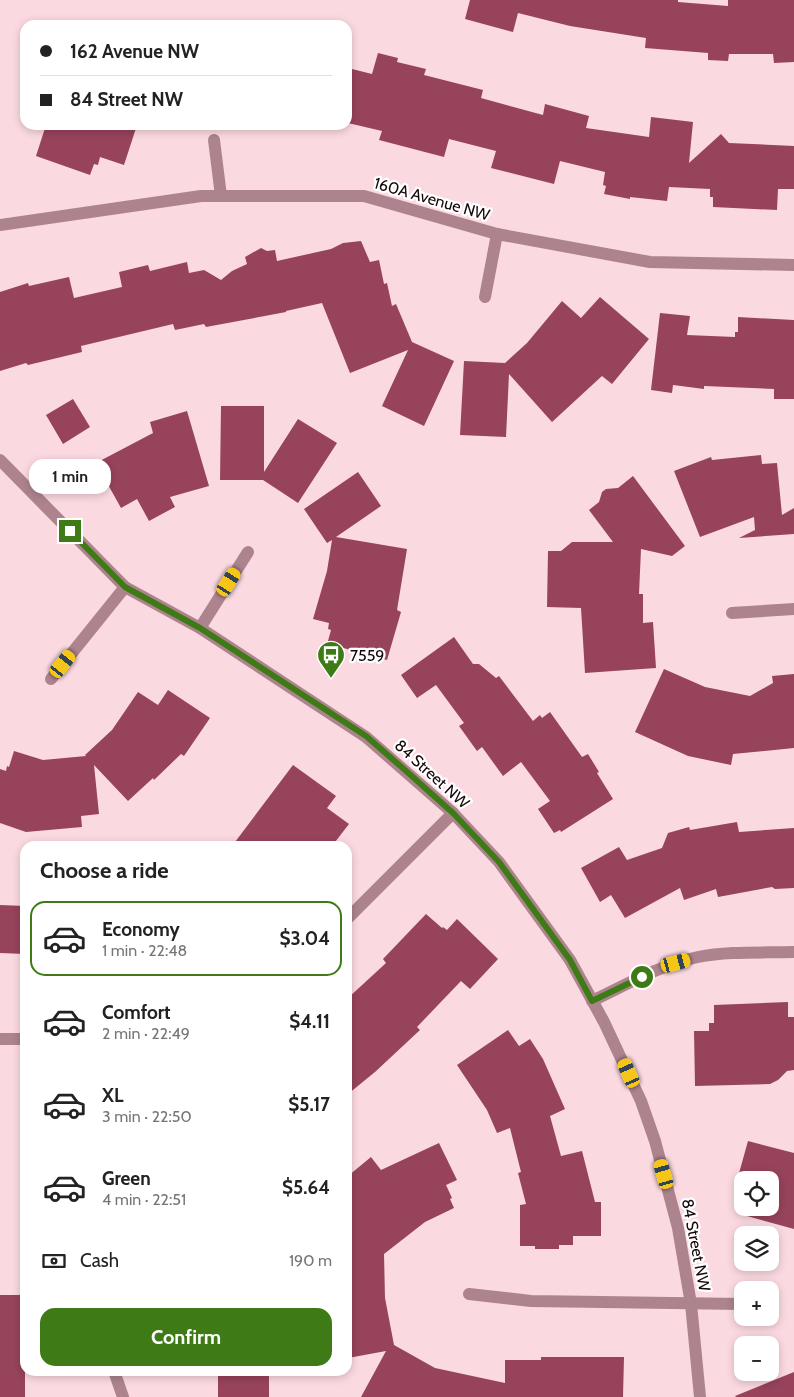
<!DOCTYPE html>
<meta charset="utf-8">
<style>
:root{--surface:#fff;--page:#f2f2f2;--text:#222;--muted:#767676;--line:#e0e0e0;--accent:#3e7b17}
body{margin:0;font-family:Cabin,sans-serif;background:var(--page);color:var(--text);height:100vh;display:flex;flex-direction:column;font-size:19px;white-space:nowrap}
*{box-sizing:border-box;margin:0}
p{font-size:16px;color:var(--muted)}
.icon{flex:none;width:28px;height:28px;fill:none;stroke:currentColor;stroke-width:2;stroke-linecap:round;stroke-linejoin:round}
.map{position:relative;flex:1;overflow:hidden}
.details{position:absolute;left:20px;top:841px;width:332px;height:535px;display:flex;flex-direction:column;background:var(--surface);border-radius:15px;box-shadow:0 2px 8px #0003}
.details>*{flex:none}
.banner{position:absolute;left:20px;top:20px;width:332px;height:110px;border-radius:15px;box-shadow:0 2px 8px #0003;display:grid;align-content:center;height:110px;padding:0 20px;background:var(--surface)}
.buttons{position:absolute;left:734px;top:1171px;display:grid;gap:10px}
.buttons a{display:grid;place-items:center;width:45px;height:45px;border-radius:10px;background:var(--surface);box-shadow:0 2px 8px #0003;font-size:25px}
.end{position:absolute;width:22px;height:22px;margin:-11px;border:6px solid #3e7b17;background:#fff;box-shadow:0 0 0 2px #fff}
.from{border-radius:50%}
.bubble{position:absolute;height:35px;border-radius:15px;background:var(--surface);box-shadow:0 2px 8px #0003;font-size:16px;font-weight:700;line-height:35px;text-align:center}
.car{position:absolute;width:15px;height:30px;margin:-15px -8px;border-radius:6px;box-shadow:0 0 4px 1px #0007;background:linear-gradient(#f5c518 24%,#345 0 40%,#f5c518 0 76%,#345 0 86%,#f5c518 0)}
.banner b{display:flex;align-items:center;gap:18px;height:48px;font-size:19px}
.banner b+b{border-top:1px solid var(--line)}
.banner i{width:12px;height:12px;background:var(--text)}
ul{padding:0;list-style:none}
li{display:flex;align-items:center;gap:15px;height:75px;margin:0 10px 8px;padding:0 10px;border:2px solid transparent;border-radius:15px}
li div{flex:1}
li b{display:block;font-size:19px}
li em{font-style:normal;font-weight:700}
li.active{border-color:var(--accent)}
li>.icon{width:45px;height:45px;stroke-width:1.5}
h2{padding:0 20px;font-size:22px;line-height:60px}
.pay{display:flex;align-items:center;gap:12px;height:55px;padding:0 20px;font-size:19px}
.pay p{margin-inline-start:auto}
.action{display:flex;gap:10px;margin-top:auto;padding:10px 20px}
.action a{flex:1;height:58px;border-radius:15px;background:var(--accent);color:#fff;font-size:20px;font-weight:700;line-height:58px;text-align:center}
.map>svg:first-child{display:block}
</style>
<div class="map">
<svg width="794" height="1397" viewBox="0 0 794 1397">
<rect width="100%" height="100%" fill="#fbd9e0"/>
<g fill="#97435c">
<polygon points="470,0 678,0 678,2 728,6 728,0 794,0 794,62 774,63 773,54 729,54 728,61 708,60 708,53 645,48 646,38 570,26 518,13 513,32 465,19"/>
<polygon points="378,53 398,58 397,62 426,69 424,75 483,90 481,98 543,115 545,104 589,116 586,128 649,137 651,117 693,122 689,163 721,134 729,143 794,146 794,189 778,189 777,210 713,207 713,197 710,197 710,189 669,187 667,201 630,197 630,199 604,194 606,186 603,185 605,172 560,161 554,184 491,168 496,151 449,139 444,157 379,140 382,131 348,123 348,68 372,74"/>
<polygon points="46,125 137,125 124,165 100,157 98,165 94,164 90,175 36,156"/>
<polygon points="361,241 370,262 379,260 384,284 387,283 392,306 396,304 412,342 454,361 424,426 382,406 408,350 350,373 322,303 286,311 286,312 206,327 204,324 175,330 173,324 81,346 82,352 28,365 26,363 0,371 0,292 28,283 29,286 69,277 74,298 122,287 119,272 148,265 150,271 187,262 189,273 204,270 221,280 232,271 247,264 245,257 261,248 267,251 275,250 277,261 331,249 343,243"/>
<polygon points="600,297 649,339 612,384 602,376 552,422 509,374 506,437 460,435 464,361 505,363 527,343 562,301 581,318"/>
<polygon points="660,313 690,316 687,335 735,337 735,332 738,332 738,317 794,320 794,399 774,399 774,389 704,386 704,389 673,385 672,393 651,390"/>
<polygon points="73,399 90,427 63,444 46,415"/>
<polygon points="221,406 264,406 264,472 298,419 337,443 298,503 263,480 220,480"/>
<polygon points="187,411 209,486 170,497 175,507 149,521 137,499 121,508 96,463 153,433 150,422"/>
<polygon points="761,455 762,464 777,463 782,515 794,508 794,534 739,538 755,530 754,517 700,537 674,471 711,457 712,460"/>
<polygon points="358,472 381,506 336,537 407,549 397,610 401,612 387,660 329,644 330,641 328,641 331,630 328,629 329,623 313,619 327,571 332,540 327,543 304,509"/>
<polygon points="633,476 685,546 672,556 641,549 639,594 643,594 643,623 653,622 656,668 585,673 581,608 547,607 548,551 561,551 572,542 613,542 589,510 599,502 602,492 606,489 618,488"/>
<polygon points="454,637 473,664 479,664 496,678 499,676 533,721 540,715 542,718 550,712 582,757 588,754 599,772 597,773 613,799 561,832 560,830 554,833 538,809 550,801 521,762 503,776 482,747 477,751 459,726 464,723 436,685 417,698 401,675"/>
<polygon points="664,669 705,687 750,696 773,683 772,676 794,674 794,748 733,754 731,765 688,756 635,732"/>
<polygon points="168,690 210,718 184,756 181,754 154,780 153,778 128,801 94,765 99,814 81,816 82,827 26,832 0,823 0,769 6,771 7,766 9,767 14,751 43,760 86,756 85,755 112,730 138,692 158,705"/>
<polygon points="293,765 336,796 327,808 349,824 332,846 232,846"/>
<polygon points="737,822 739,832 794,828 794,888 775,889 772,887 718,897 716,889 684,900 680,888 625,918 611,895 600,902 581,868 619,847 627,860 662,848 668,833 689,827 690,830"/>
<polygon points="0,905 25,906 25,954 0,953"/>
<polygon points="426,914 442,928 443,927 447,930 457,919 498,959 470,989 461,981 417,1027 420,1030 375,1072 348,1094 348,998 386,963 383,959"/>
<polygon points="788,1002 788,1017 794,1017 794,1070 787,1071 778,1080 770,1084 695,1086 694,1031 709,1031 709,1023 714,1023 714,1005"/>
<polygon points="508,1030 519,1046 530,1039 543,1059 565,1109 550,1116 561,1156 582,1151 595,1202 601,1202 601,1236 573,1236 573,1245 559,1245 559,1249 535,1249 535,1246 520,1246 520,1205 526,1204 518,1173 521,1172 510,1128 497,1133 487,1110 457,1065"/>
<polygon points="748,1141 794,1153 794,1229 747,1216 749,1208 770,1208 770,1180 742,1180 742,1187 736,1184"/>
<polygon points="439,1143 457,1180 446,1185 452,1198 450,1199 454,1208 425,1222 384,1254 385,1298 394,1345 435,1368 505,1383 505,1360 541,1360 541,1357 624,1357 623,1397 361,1397 386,1351 348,1358 348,1176 371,1157 381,1170"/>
<polygon points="0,1295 23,1295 23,1328 25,1328 25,1397 0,1397"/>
<rect x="218" y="1371" width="51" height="26"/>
<polygon points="794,1372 794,1397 736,1397 735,1396"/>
</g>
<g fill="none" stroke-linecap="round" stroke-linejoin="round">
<g stroke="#ad848d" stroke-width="12">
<polyline points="214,140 221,196"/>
<polyline points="485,297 497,234"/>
<polyline points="200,628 248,552"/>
<polyline points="51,679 125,587"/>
</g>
<g stroke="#ad848d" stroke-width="12">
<polyline points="0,225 201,196 364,196 497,234 650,262 794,265"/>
<polyline points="732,613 794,609"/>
<polyline points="348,918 453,813"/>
<path d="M 592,1001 C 626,985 660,965 698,957 C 729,951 762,953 794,952"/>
<polyline points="0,1039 25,1039"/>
<polyline points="469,1294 531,1301 742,1304"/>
<polyline points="114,1371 123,1397"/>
</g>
<polyline stroke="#ad848d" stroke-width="12" points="0,460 125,587 200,628 366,737 453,813 499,862 570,960 604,1022 641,1101 655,1141 678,1228 691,1304 700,1397"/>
</g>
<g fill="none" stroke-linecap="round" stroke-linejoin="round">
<polyline stroke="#3e7b17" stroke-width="6" points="70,531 125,587 200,628 366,736 405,770 453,813 499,862 570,960 592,1001 642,977"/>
</g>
<defs>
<symbol id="bus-pin" viewBox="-11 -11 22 30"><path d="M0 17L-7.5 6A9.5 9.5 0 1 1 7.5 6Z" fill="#3e7b17" stroke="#fff"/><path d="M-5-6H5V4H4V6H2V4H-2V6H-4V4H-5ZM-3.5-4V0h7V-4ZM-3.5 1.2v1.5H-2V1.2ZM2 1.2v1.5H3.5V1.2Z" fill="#fff"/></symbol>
</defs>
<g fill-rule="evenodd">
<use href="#bus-pin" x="315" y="639" width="32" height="43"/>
</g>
<g text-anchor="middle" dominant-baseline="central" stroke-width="4.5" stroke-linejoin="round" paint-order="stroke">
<g font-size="16" fill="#15080b" stroke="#fff">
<text transform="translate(432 199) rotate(16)">160A Avenue NW</text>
<text transform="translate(432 774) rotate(42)">84 Street NW</text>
<text transform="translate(696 1245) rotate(79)">84 Street NW</text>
</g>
<g font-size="16" fill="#15080b" stroke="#fff" text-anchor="start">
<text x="350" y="655">7559</text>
</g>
</g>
</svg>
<div class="buttons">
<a><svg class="icon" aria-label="locate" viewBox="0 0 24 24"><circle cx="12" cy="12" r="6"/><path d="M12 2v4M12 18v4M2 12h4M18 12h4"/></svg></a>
<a><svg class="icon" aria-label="layers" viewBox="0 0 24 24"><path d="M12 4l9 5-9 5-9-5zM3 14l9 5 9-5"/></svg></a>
<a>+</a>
<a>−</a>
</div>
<i class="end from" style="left:642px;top:977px"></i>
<i class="end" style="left:70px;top:531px"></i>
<div class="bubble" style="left:29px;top:459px;width:82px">1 min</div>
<i class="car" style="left:229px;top:582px;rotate:32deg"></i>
<i class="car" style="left:63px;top:664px;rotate:39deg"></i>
<i class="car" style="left:676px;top:963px;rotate:75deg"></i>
<i class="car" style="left:629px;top:1073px;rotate:336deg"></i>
<i class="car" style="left:664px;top:1174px;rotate:344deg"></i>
<div class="banner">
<b><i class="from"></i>162 Avenue NW</b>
<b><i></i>84 Street NW</b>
</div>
<section class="details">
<h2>Choose a ride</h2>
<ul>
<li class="active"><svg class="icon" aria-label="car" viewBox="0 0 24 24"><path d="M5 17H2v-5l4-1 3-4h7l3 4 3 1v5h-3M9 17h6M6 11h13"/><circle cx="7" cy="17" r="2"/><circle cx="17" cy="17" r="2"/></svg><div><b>Economy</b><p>1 min · 22:48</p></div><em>$3.04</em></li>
<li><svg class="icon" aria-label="car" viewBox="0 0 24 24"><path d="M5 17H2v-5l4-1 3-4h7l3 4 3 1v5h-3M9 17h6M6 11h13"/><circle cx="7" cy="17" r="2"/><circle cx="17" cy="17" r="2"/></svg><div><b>Comfort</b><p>2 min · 22:49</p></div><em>$4.11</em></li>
<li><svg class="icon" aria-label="car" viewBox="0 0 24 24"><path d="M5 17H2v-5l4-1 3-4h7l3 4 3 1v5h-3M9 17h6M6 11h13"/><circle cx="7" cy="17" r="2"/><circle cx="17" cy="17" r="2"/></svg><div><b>XL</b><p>3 min · 22:50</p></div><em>$5.17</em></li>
<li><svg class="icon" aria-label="car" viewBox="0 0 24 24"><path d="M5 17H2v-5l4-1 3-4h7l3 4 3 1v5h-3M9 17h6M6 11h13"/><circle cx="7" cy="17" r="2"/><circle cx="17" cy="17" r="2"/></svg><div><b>Green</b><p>4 min · 22:51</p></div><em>$5.64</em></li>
</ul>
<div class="pay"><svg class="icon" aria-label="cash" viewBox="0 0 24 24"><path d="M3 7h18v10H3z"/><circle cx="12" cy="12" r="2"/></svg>Cash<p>190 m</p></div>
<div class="action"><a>Confirm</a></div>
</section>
</div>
